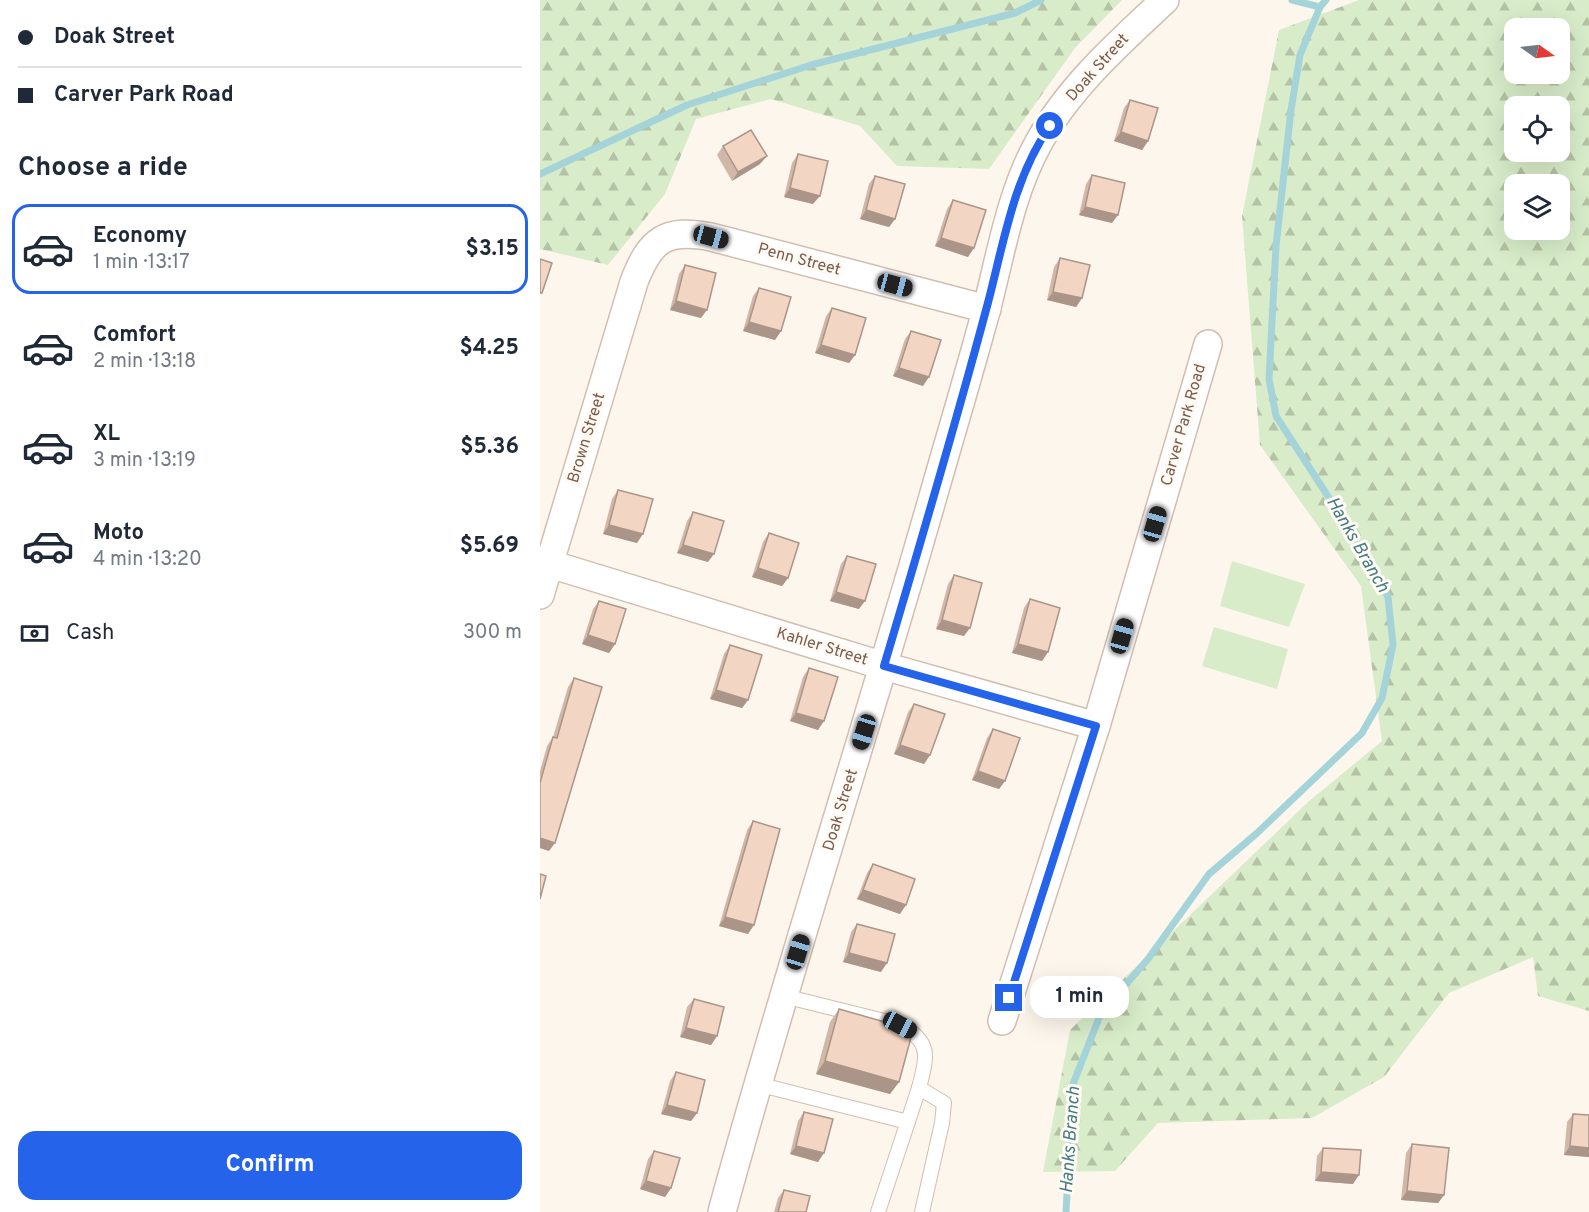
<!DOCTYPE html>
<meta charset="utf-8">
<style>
:root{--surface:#fff;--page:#f2f2f3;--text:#1f2937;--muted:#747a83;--line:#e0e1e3;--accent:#2563eb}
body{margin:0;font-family:Overpass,sans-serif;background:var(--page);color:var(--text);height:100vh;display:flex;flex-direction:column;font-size:22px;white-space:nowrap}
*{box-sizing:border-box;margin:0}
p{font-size:20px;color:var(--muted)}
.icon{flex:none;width:33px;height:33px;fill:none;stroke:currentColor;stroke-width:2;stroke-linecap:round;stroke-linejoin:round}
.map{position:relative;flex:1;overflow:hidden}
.panel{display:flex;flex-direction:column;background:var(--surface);width:540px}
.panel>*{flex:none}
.top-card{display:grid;align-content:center;height:132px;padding:0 18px;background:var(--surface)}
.needle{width:39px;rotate:104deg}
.controls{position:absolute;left:964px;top:18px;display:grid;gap:12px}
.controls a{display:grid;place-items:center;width:66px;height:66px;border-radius:12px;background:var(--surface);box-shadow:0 6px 24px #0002;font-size:30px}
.end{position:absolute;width:27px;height:27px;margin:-14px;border:8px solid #2563eb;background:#fff;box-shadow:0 0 0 3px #fff}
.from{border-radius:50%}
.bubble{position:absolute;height:42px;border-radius:18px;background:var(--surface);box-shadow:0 6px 24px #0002;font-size:20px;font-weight:700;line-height:42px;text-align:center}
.car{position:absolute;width:18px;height:36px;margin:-18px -9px;border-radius:8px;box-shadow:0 0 4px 2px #0007;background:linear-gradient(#222 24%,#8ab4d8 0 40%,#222 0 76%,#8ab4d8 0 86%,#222 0)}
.top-card b{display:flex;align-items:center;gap:21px;height:57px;font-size:22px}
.top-card b+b{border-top:2px solid var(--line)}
.top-card i{width:15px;height:15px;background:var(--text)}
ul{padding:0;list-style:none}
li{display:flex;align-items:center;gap:18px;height:90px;margin:0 12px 9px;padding:0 6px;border:3px solid transparent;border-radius:18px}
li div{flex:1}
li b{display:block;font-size:22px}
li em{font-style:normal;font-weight:700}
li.current{border-color:var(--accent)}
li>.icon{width:54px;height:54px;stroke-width:1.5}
h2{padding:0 18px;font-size:27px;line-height:72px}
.pay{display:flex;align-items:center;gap:15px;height:66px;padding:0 18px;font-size:22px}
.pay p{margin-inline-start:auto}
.cta{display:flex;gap:12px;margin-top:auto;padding:12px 18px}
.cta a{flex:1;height:69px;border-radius:18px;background:var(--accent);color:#fff;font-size:24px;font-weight:700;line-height:69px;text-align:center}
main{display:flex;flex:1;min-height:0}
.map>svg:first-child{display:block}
</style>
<main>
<section class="panel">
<div class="top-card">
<b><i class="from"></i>Doak Street</b>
<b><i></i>Carver Park Road</b>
</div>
<h2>Choose a ride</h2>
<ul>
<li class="current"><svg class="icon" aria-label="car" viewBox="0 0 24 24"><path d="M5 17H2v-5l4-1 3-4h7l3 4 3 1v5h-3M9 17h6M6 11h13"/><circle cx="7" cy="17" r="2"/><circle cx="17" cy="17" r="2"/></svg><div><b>Economy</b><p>1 min · 13:17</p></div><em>$3.15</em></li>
<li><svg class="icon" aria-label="car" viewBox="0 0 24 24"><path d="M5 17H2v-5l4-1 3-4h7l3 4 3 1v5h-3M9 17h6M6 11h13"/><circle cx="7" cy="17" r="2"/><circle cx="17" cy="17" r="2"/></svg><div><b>Comfort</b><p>2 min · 13:18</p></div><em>$4.25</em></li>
<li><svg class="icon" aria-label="car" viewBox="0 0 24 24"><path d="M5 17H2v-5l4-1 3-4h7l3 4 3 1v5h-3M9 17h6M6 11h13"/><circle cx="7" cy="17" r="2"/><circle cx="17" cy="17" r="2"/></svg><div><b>XL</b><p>3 min · 13:19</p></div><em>$5.36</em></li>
<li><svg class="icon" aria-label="car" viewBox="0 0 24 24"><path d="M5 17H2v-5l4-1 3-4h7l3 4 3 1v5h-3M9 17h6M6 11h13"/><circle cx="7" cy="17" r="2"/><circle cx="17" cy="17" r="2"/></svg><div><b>Moto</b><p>4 min · 13:20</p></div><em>$5.69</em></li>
</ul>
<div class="pay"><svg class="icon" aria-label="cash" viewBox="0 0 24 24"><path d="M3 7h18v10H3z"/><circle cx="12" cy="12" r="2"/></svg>Cash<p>300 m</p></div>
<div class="cta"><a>Confirm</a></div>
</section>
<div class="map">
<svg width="1049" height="1212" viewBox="0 0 1049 1212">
<defs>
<pattern id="forest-firs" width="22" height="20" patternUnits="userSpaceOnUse" patternTransform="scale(1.5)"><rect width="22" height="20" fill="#d8ecc9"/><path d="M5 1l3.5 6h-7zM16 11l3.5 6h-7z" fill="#b4c2a5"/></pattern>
</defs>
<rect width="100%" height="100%" fill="#fdf6ec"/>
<g fill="url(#forest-firs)" fill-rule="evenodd">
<polygon points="0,0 582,0 535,48 449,169 357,166 320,126 231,99 156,119 125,194 68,265 0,249"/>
<path d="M 819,0 L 1049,0 L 1049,1011 L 998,996 L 993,957 L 909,993 L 844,1077 L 772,1118 L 618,1123 L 575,1171 L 503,1172 L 530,1030 L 768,802 L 842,741 L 821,586 L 720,445 L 702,216 L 739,30 ZM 975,28 L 1020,28 L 1020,74 L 975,74 ZM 975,106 L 1020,106 L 1020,152 L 975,152 ZM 975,184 L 1020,184 L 1020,230 L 975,230 Z"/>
</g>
<g fill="#d8ecc9">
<polygon points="692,561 765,584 749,627 680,606"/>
<polygon points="674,627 748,649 737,689 662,666"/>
</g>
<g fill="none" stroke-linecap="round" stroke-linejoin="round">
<g stroke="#a5d3da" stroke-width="7">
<polyline points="752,0 780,7"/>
<polyline points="0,174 147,105 271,65 475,13 501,0"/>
<polyline points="526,1212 533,1084 561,1013 608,959 669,874 716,834 822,733 842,698 853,645 848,597 813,535 736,416 729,379 736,246 751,110 760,55 780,7 786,0"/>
</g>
<defs>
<g id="service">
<path d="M 244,996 L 360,1025 C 392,1042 387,1056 379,1088"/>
<polyline points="217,1084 368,1122"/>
<polyline points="338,1212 379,1088 404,1103 402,1123 382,1212"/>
</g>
<g id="minor">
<polyline points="10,564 344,666 556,726"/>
<path d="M 0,595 L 94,282 C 110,240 125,228 171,237 L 447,309"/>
<polyline points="462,1021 556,726 668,344"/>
<path d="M 182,1212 C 247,973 324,738 392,500 C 410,437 429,374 446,311 C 461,254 470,194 499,142 C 529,87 580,42 625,0"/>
</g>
</defs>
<use href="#service" stroke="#d1beb0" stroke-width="16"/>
<use href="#minor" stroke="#d1beb0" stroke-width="30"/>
<use href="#service" stroke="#fff" stroke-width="14"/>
<use href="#minor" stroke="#fff" stroke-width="27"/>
</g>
<g fill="#d1b7a8">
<polygon points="590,100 608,141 602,150 574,141 584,108"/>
<polygon points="183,146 220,164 192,181 177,155"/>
<polygon points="258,154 273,204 244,197 252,163"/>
<polygon points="552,175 572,223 539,215 546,184"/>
<polygon points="335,176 355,219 349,227 320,219 329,184"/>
<polygon points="413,200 428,257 395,246 407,209"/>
<polygon points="520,258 542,298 536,307 507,300 514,267"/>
<polygon points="145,265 161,318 130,310 139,274"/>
<polygon points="219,288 241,331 235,340 203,331 213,296"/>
<polygon points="292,308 315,355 309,363 275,353 286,316"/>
<polygon points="371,331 383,386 353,376 365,339"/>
<polygon points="78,490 97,543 63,534 72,499"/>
<polygon points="153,512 168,562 137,553 147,521"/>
<polygon points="229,533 248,578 242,586 212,577 223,542"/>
<polygon points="307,556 319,609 290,601 301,564"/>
<polygon points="414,575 424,636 396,629 408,584"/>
<polygon points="490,599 508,652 502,661 472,653 484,608"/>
<polygon points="59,601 75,644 69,653 42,644 53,609"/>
<polygon points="190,645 208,700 202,708 170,699 184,654"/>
<polygon points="269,668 278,730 250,721 263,677"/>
<polygon points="34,678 9,851 0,848 0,771 7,746 13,737 28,687"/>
<polygon points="374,704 390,755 384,764 354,754 368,712"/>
<polygon points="453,729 465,781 459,789 432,780 447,738"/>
<polygon points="213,821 208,934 179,926 207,830"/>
<polygon points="333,864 360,914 317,899 327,873"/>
<polygon points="317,924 341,972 303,962 311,932"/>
<polygon points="154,999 177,1036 171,1045 140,1037 147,1007"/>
<polygon points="299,1009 359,1082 350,1094 276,1074 290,1022"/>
<polygon points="136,1072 157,1113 151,1121 121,1114 130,1081"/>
<polygon points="264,1112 278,1162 250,1154 258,1121"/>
<polygon points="1033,1114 1049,1115 1049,1157 1024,1155 1027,1122"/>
<polygon points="872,1144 904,1195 898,1203 861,1200 866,1153"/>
<polygon points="783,1148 813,1184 775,1181 777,1156"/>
<polygon points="114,1151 131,1188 125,1197 100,1189 108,1159"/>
<polygon points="244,1190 266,1212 234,1212 238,1198"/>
</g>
<g fill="#aa9588">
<polygon points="581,132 608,141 602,150 574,141"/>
<polygon points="227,156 220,164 192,181 198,172"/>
<polygon points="250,188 280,196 273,204 244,197"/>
<polygon points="545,207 578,215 572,223 539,215"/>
<polygon points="326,210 355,219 349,227 320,219"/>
<polygon points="401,238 434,248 428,257 395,246"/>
<polygon points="513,292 542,298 536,307 507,300"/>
<polygon points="136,301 167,310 161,318 130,310"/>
<polygon points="209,322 241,331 235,340 203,331"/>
<polygon points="281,345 315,355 309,363 275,353"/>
<polygon points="359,368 389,377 383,386 353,376"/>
<polygon points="69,525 103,534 97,543 63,534"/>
<polygon points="143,545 174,554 168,562 137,553"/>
<polygon points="218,568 248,578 242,586 212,577"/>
<polygon points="296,592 325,601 319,609 290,601"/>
<polygon points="402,620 430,628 424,636 396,629"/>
<polygon points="48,635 75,644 69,653 42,644"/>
<polygon points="478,644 508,652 502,661 472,653"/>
<polygon points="176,690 208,700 202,708 170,699"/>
<polygon points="256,713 284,721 278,730 250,721"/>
<polygon points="360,745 390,755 384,764 354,754"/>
<polygon points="438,771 465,781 459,789 432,780"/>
<polygon points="0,838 15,843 9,851 0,848"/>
<polygon points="323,890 366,905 360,914 317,899"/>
<polygon points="185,917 214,925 208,934 179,926"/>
<polygon points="309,953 347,963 341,972 303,962"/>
<polygon points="146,1028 177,1036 171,1045 140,1037"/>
<polygon points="285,1061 359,1082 350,1094 276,1074"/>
<polygon points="127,1105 157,1113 151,1121 121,1114"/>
<polygon points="256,1146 284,1153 278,1162 250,1154"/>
<polygon points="1030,1146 1049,1148 1049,1157 1024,1155"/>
<polygon points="781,1172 819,1175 813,1184 775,1181"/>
<polygon points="106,1181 131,1188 125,1197 100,1189"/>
<polygon points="867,1191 904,1195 898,1203 861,1200"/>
</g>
<g fill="#f3d5c3" stroke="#aa9588" stroke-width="1.5">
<polygon points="590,100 618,108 608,141 581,132"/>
<polygon points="211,130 227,156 198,172 183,146"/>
<polygon points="258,154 288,161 280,196 250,188"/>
<polygon points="552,175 585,183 578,215 545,207"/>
<polygon points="335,176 365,184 355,219 326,210"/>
<polygon points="413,200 446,210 434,248 401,238"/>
<polygon points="520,258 550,265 542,298 513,292"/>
<polygon points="0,259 12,263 2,293 0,293"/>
<polygon points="145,265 176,273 167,310 136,301"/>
<polygon points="219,288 251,297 241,331 209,322"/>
<polygon points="292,308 326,318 315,355 281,345"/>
<polygon points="371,331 401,340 389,377 359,368"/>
<polygon points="78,490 113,499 103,534 69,525"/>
<polygon points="153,512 184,521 174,554 143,545"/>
<polygon points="229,533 259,543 248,578 218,568"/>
<polygon points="307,556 336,564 325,601 296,592"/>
<polygon points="414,575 442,583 430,628 402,620"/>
<polygon points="490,599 520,608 508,652 478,644"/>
<polygon points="59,601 86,609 75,644 48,635"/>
<polygon points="190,645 222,655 208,700 176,690"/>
<polygon points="269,668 298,677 284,721 256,713"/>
<polygon points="34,678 62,687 15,843 0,838 0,783 13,737 17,738"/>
<polygon points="374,704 405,714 390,755 360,745"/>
<polygon points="453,729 480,738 465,781 438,771"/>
<polygon points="213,821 240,829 214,925 185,917"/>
<polygon points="333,864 375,879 366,905 323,890"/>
<polygon points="0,874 6,876 0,899"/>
<polygon points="317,924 355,934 347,963 309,953"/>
<polygon points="154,999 184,1007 177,1036 146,1028"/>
<polygon points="299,1009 373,1030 359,1082 285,1061"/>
<polygon points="136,1072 165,1080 157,1113 127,1105"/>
<polygon points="264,1112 293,1119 284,1153 256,1146"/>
<polygon points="1033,1114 1049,1115 1049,1148 1030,1146"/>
<polygon points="872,1144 909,1148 904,1195 867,1191"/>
<polygon points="783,1148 821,1150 819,1175 781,1172"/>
<polygon points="114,1151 140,1158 131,1188 106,1181"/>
<polygon points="244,1190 270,1196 266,1212 238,1212"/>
</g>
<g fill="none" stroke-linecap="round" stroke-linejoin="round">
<path stroke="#2563eb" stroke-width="8" d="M 469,998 L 556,726 L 344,666 C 379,548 414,430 446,310 C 463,248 472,180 510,126"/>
</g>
<g text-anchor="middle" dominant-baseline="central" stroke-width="6" stroke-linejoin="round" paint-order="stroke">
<g font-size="16" fill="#7a5c4d" stroke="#fffaf3">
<text transform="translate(558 68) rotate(-48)">Doak Street</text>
<text transform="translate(259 260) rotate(15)">Penn Street</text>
<text transform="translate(644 425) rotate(-74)">Carver Park Road</text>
<text transform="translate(47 438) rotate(-73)">Brown Street</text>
<text transform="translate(282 647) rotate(17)">Kahler Street</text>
<text transform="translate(301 810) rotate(-73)">Doak Street</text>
</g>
<g font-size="18" font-style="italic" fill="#437c86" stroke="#fffaf3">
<text transform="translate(817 545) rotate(60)">Hanks Branch</text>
<text transform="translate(531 1140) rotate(-86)">Hanks Branch</text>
</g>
</g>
</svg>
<div class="controls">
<a><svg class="needle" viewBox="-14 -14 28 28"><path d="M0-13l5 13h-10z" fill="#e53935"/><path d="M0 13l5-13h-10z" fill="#747a83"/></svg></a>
<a><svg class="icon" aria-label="locate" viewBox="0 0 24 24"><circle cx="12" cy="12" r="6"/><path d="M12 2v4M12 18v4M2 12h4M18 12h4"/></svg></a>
<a><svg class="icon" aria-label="layers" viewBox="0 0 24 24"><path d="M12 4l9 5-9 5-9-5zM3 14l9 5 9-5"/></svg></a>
</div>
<i class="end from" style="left:510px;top:126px"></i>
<i class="end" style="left:469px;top:998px"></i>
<div class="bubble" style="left:490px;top:976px;width:99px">1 min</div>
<i class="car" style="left:171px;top:237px;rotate:105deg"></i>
<i class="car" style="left:355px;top:285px;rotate:105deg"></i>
<i class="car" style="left:615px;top:524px;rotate:16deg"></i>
<i class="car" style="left:582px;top:636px;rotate:16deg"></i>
<i class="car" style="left:324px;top:732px;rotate:197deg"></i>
<i class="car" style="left:258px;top:952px;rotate:17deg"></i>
<i class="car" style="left:360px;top:1025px;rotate:118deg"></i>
</div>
</main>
